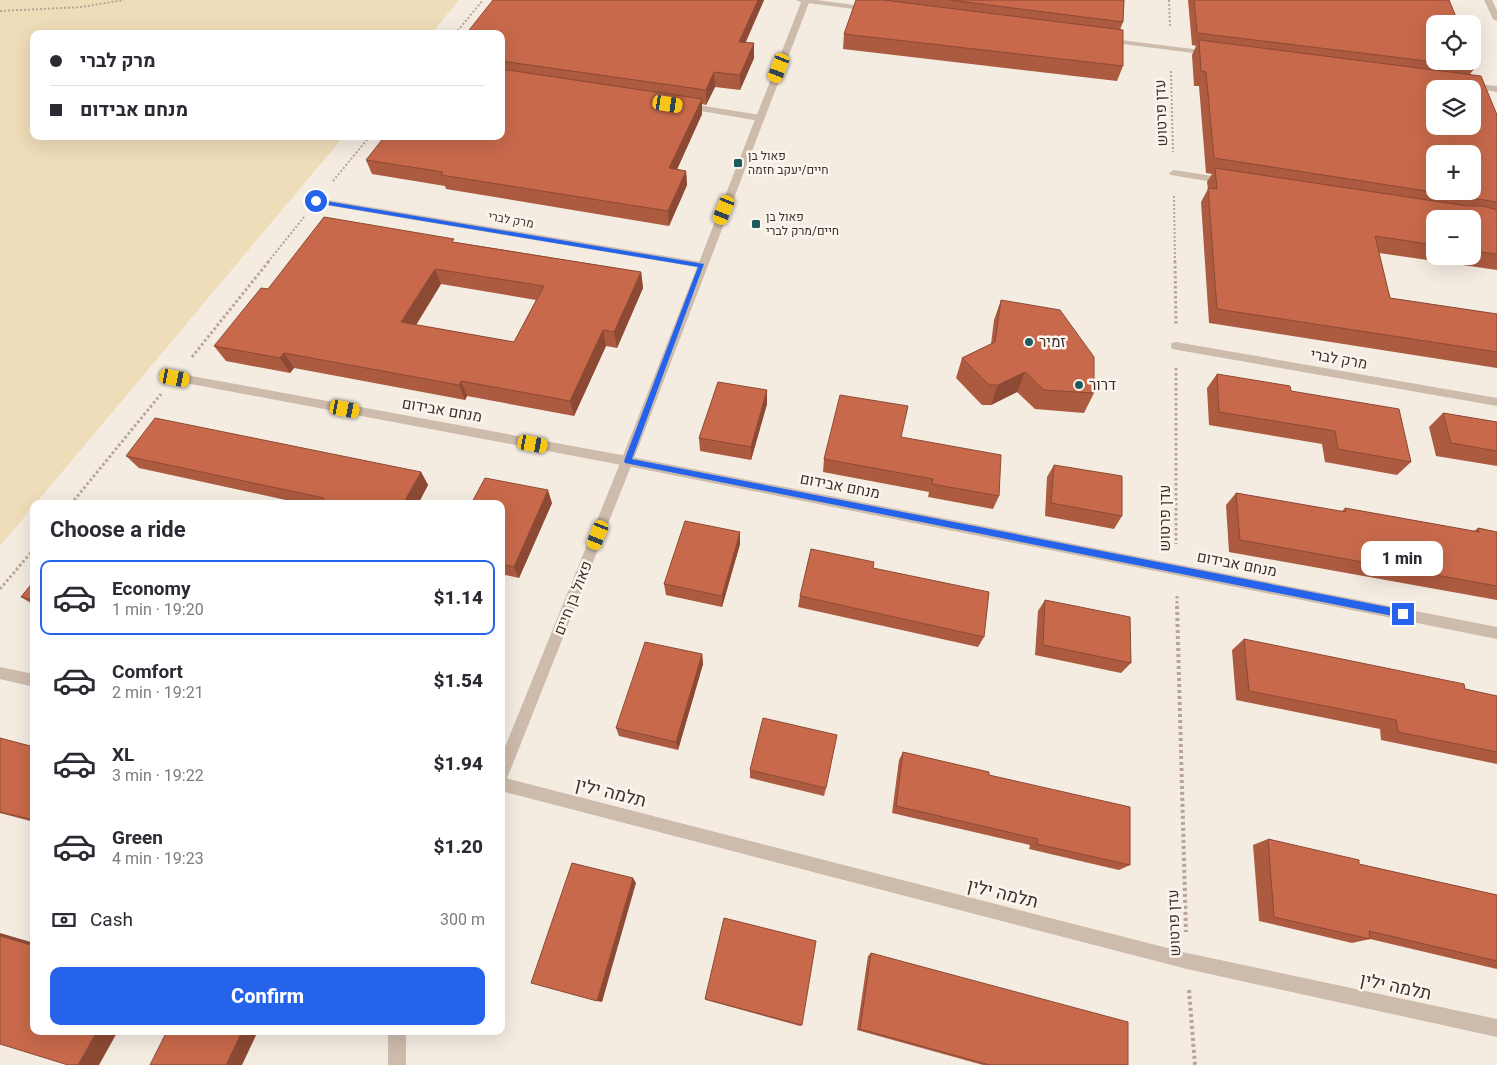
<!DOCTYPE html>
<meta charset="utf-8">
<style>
:root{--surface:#fff;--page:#f2f2f3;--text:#2b2b33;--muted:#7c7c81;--line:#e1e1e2;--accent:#2563eb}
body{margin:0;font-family:Roboto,Heebo,sans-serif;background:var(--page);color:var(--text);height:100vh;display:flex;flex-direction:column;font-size:19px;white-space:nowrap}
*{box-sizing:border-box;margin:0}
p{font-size:16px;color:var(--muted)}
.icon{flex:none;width:28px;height:28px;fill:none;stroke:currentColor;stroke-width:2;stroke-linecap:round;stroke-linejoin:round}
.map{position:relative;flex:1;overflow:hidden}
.panel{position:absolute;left:30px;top:500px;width:475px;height:535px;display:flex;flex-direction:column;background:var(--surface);border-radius:10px;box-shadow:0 5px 20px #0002}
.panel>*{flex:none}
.top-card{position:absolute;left:30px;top:30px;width:475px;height:110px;border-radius:10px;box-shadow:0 5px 20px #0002;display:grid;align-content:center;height:110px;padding:0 20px;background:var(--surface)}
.tools{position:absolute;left:1426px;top:15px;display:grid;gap:10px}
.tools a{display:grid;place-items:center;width:55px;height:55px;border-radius:10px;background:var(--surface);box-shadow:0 5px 20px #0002;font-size:25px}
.end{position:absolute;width:22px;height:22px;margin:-11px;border:6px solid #2563eb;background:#fff;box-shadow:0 0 0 2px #fff}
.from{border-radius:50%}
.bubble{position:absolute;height:35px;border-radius:10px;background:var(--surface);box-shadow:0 5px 20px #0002;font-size:16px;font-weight:800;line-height:35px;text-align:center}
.car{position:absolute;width:15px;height:30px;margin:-15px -8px;border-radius:6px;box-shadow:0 0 4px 1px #0007;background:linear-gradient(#f5c518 24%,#345 0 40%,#f5c518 0 76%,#345 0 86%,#f5c518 0)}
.top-card b{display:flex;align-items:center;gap:18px;height:48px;font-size:19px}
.top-card b+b{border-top:1px solid var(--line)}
.top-card i{width:12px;height:12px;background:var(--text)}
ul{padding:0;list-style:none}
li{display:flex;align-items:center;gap:15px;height:75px;margin:0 10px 8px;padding:0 10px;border:2px solid transparent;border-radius:10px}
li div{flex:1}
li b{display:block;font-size:19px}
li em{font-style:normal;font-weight:800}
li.selected{border-color:var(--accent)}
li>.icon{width:45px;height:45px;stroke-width:1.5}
h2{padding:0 20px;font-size:22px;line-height:60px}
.pay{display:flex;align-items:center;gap:12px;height:55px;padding:0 20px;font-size:19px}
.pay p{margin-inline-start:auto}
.button{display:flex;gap:10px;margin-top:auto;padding:10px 20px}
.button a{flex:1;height:58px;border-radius:10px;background:var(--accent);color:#fff;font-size:20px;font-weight:800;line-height:58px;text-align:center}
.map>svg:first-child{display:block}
</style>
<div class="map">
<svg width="1497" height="1065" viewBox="0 0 1497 1065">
<rect width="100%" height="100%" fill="#f4ebe1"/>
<polygon fill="#efdcb8" points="0,0 459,0 431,34 34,34 34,136 344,136 0,546"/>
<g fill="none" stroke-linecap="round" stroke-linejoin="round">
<g stroke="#b9a596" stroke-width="2" stroke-dasharray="2 2" stroke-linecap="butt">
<polyline points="1169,0 1170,27"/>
<polyline points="0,11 82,7 124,0"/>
<polyline points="455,34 483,0"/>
<polyline points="1171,71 1173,152"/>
<polyline points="333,181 370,136"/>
<polyline points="1174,196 1175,262"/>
<polyline points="268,262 304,217"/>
</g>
<g stroke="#b9a596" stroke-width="3" stroke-dasharray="2.5 2.5" stroke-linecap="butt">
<polyline points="1175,261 1176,324"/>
<polyline points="192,357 269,261"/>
<polyline points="1176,368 1176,544"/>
<polyline points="71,504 161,394"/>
<polyline points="0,589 34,549"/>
<polyline points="1177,596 1177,608"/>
</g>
<g stroke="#b9a596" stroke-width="4" stroke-dasharray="3 3" stroke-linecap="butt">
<polyline points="1177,606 1186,932"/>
<polyline points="1189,990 1195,1065"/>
</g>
<g fill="#cdbbac" fill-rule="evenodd">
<polygon points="796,0 817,0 869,7 873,9 869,11 800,2"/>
<polygon points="1104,38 1209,51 1213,53 1209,55 1107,42 1103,40"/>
<polygon points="1466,83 1497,86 1497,92 1466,87"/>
<polygon points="686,103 760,115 764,118 760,121 683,108 683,104"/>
<polygon points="1174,170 1225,178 1230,181 1225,184 1171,175 1169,173"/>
<polygon points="316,198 702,262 707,265 702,268 313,203 313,199"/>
<polygon points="1176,342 1497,398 1497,406 1172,349 1171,346 1172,343"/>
<polygon points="175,373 627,456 1497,627 1497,639 627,466 175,381 169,377"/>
<polygon points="0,667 34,674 34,687 0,679"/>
<polygon points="501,777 1187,953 1497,1019 1497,1037 1187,969 501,791"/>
</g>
<g fill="#cdbbac" fill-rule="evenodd">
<polygon points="802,0 810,0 633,461 508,776 506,781 501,783 501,757 621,461"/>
<polygon points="1484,0 1492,0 1497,11 1497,21 1493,19"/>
<rect x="388" y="1031" width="18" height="34"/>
</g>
</g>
<g fill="#ac5a40" fill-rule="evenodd">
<polygon points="493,0 764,0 746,42 754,58 740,90 715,87 706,105 702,104 702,114 677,169 686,171 687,185 669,226 446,189 445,186 372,174 366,160 501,136 501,34"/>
<polygon points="856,0 1124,0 1123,22 1120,30 1123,66 1117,81 843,49 844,34"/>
<path d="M 1188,0 L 1449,0 L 1476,67 L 1470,74 L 1497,115 L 1497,270 L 1379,253 L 1390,298 L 1497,314 L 1497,368 L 1209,323 L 1201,202 L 1208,189 L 1207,182 L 1212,174 L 1206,173 L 1199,86 L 1194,86 L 1192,55 L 1196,46 L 1192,45 ZM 1435,219 L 1472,219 L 1472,256 L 1435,256 Z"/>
<path d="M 455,242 L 641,272 L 643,288 L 617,348 L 606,346 L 574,416 L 467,396 L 465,400 L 294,368 L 290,373 L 226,361 L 214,346 L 268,289 ZM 441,284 L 536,300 L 514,342 L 416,325 Z"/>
<polygon points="1001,300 1094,393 1084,413 1035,409 1017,392 991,405 982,405 956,378 962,358 991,344 994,320"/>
<polygon points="1217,374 1291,391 1411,462 1397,475 1325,462 1322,444 1209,425 1207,388"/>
<polygon points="767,390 767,404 751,460 700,451 699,438"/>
<polygon points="1443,413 1497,422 1497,466 1436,456 1429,427"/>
<polygon points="901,437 999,496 993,509 928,497 929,492 823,472 824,459"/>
<polygon points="126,456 421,472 428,485 418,504 304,504 139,468"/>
<polygon points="1054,465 1122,516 1114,529 1045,516 1047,477"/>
<polygon points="1236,493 1341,512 1345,508 1474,531 1478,528 1497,532 1497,600 1229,552 1226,505"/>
<polygon points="552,503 519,578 501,574 501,504"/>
<polygon points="740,532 740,544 722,607 666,595 664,584"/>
<polygon points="873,568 984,637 978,647 798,607 800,596"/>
<polygon points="34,581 34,605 21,597"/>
<polygon points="1045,600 1131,663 1121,673 1035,655 1038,611"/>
<polygon points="1244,639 1465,689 1497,696 1497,764 1381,740 1380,729 1236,700 1232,650"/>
<polygon points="702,654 703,664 678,750 619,736 616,728"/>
<polygon points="0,738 34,747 34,822 0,813"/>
<polygon points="903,752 989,775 1130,865 1119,870 1029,849 1030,845 892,813 899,760"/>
<polygon points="750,770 826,788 824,796 750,778"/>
<polygon points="1268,839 1359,864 1497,895 1497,969 1370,939 1352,943 1259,921 1253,845"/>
<polygon points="871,953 1128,1065 983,1065 857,1030 868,956"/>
<polygon points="705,999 802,1025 800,1026 706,1000"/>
</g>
<g fill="#8c4a34">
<polygon points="758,0 764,0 739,56 739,42"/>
<polygon points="754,43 754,58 740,90 740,75"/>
<polygon points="714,72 715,87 706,105 706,90"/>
<polygon points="702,99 702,114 671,183 669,168"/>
<polygon points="686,171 687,185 669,226 668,211"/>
<polygon points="435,269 441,284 408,338 401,322"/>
<polygon points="641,272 643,288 617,348 614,332"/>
<polygon points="603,330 606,346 574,416 570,401"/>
<polygon points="284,353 294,368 290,373 280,358"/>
<polygon points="1025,372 1017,392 991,405 998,385"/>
<polygon points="461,381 467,396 465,400 459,385"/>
<polygon points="767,390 767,404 751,460 751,447"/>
<polygon points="421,472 428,485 418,504 403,504"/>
<polygon points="548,490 552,503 519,578 514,567"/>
<polygon points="740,532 740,544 722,607 722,596"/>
<polygon points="702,654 703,664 678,750 676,742"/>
<polygon points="633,878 636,883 602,1002 597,1001"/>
<polygon points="0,933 34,943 34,946 0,936"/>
<polygon points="97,1031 118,1031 99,1065 78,1065"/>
<polygon points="242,1031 258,1031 242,1065 226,1065"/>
</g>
<g fill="#c8694b" stroke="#8c4a34" fill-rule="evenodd">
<polygon points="493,0 758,0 739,42 754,43 740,75 714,72 706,90 501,61 501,34 466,34"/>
<polygon points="856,0 884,0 1123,30 1123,66 844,34"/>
<polygon points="950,0 1124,0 1123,22"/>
<polygon points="1194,0 1449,0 1459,24 1435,24 1435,61 1472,61 1472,59 1476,67 1197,33"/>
<path d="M 1199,40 L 1481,76 L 1497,115 L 1497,202 L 1214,158 L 1206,72 L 1201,71 ZM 1435,89 L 1472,89 L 1472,126 L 1435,126 ZM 1435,154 L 1472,154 L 1472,191 L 1435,191 Z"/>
<polygon points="501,69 702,99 669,168 686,171 668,211 441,175 443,172 366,160 385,136 501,136"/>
<polygon points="1215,168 1467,206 1483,206 1497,210 1497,254 1472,251 1472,219 1435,219 1435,245 1375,236 1390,298 1497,314 1497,352 1217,309 1208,188 1217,189"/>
<path d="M 324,217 L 454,239 L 452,242 L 641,272 L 614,332 L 603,330 L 570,401 L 461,381 L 459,385 L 284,353 L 280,358 L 214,346 L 261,288 L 268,289 ZM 435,269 L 544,286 L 514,342 L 401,322 Z"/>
<polygon points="1001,300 1060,310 1094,357 1094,393 1044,390 1025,372 998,385 989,385 962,358 995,342"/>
<polygon points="1217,374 1290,386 1291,391 1399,409 1411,462 1338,449 1335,431 1219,412"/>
<polygon points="718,382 767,390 751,447 699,438"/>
<polygon points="840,395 908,406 901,437 1001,455 999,496 932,484 933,479 824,459"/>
<polygon points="1443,413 1497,422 1497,451 1451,443"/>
<polygon points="155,418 421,472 403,504 321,504 324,498 126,456"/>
<polygon points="1054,465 1122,476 1122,516 1051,503"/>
<polygon points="485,478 548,490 514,567 501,564 501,504 471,504"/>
<polygon points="1236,493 1346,512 1345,508 1479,532 1478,528 1497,532 1497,586 1240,540"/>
<polygon points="685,521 740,532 722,596 664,584"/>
<polygon points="811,549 874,562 873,568 989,592 984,637 800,596"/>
<polygon points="34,581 34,600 21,597"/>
<polygon points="1045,600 1130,617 1131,663 1043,645"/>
<polygon points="1244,639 1464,684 1465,689 1497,696 1497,752 1398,732 1396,720 1249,691"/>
<polygon points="645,642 702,654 676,742 616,728"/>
<polygon points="763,718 837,735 826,788 750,770"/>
<polygon points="0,738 34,747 34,820 0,812"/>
<polygon points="903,752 989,772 989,775 1130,807 1130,865 1037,844 1038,839 896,806"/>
<polygon points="1268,839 1359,860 1359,864 1497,895 1497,961 1369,931 1370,939 1274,917"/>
<polygon points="572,863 633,878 597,1001 531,983"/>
<polygon points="724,918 816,941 802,1025 705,999"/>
<polygon points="0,936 34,946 34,1031 97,1031 78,1065 68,1065 0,1044"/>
<polygon points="871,953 1128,1022 1128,1065 990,1065 860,1029"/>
<polygon points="167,1031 242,1031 226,1065 150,1065"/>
</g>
<polygon fill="#2563eb" points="314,199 704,264 632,459 1403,610 1407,614 1403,618 625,463 624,461 698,267 316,203"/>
<g fill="#1f5a5e" stroke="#fbf5ee" stroke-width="2">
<rect x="733" y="158" width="10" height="10" rx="2.5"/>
<rect x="751" y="219" width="10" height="10" rx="2.5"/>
<circle cx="1029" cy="342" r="5"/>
<circle cx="1079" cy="385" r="5"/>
</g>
<g text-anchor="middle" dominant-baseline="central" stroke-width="5" stroke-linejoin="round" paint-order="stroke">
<g font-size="12" fill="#3b302b" stroke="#fbf5ee" text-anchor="start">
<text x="748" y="156">פאול בן<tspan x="748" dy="14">חיים/יעקב חזמה</tspan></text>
<text x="766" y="217">פאול בן<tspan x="766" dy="14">חיים/מרק לברי</tspan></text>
</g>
<g font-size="12" fill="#3b302b" stroke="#fbf5ee">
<text transform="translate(511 220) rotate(10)">מרק לברי</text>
</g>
<g font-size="15" fill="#3b302b" stroke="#fbf5ee">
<text transform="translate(1161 113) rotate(-92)">עדן פרטוש</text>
<text transform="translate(1339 359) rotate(10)">מרק לברי</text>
<text transform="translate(442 410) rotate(10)">מנחם אבידום</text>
<text transform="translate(840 486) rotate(11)">מנחם אבידום</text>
<text transform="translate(1165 518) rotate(-90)">עדן פרטוש</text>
<text transform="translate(1237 564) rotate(11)">מנחם אבידום</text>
<text transform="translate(573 598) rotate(-68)">פאול בן חיים</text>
<text transform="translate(1174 923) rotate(-92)">עדן פרטוש</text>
</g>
<g font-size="15" fill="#3b302b" stroke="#fbf5ee" text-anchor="start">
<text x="1039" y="342">זמיר</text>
<text x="1089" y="385">דרור</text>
</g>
<g font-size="18" fill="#3b302b" stroke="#fbf5ee">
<text transform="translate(611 792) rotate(14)">תלמה ילין</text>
<text transform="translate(1003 893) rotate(14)">תלמה ילין</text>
<text transform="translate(1396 986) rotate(12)">תלמה ילין</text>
</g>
</g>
</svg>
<div class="tools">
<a><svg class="icon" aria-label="locate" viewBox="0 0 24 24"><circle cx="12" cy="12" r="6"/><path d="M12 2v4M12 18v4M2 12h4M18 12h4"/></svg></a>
<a><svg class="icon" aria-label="layers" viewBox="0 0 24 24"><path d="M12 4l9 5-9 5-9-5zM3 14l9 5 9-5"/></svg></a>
<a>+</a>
<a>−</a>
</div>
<i class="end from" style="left:316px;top:201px"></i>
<i class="end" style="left:1403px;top:614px"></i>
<div class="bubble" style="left:1361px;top:541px;width:82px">1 min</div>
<i class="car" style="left:779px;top:68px;rotate:201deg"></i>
<i class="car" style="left:668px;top:104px;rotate:99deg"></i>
<i class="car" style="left:724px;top:210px;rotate:202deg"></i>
<i class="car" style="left:175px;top:378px;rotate:101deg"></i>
<i class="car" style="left:345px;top:409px;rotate:101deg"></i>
<i class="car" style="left:533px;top:444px;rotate:100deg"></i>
<i class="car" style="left:598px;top:535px;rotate:202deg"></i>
<div class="top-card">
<b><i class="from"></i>מרק לברי</b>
<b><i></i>מנחם אבידום</b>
</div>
<section class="panel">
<h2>Choose a ride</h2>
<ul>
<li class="selected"><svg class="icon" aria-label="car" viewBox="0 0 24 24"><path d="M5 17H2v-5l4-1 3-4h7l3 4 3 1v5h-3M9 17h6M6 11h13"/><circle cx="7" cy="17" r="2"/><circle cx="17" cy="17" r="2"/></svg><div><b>Economy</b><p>1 min · 19:20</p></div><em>$1.14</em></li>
<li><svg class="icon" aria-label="car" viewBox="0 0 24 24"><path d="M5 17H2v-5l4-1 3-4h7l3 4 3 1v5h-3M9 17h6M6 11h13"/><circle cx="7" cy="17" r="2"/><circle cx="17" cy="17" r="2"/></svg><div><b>Comfort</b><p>2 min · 19:21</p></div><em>$1.54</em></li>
<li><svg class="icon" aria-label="car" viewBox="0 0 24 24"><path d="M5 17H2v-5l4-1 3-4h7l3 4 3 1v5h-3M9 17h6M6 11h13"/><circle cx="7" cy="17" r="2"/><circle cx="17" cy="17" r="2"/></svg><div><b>XL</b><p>3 min · 19:22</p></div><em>$1.94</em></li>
<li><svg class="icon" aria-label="car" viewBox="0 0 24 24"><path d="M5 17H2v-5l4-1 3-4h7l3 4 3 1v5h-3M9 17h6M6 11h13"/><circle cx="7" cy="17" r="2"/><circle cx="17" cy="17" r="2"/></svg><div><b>Green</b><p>4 min · 19:23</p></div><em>$1.20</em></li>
</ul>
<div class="pay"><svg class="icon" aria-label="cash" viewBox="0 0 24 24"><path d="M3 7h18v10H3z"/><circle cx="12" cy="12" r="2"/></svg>Cash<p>300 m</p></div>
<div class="button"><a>Confirm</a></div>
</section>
</div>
